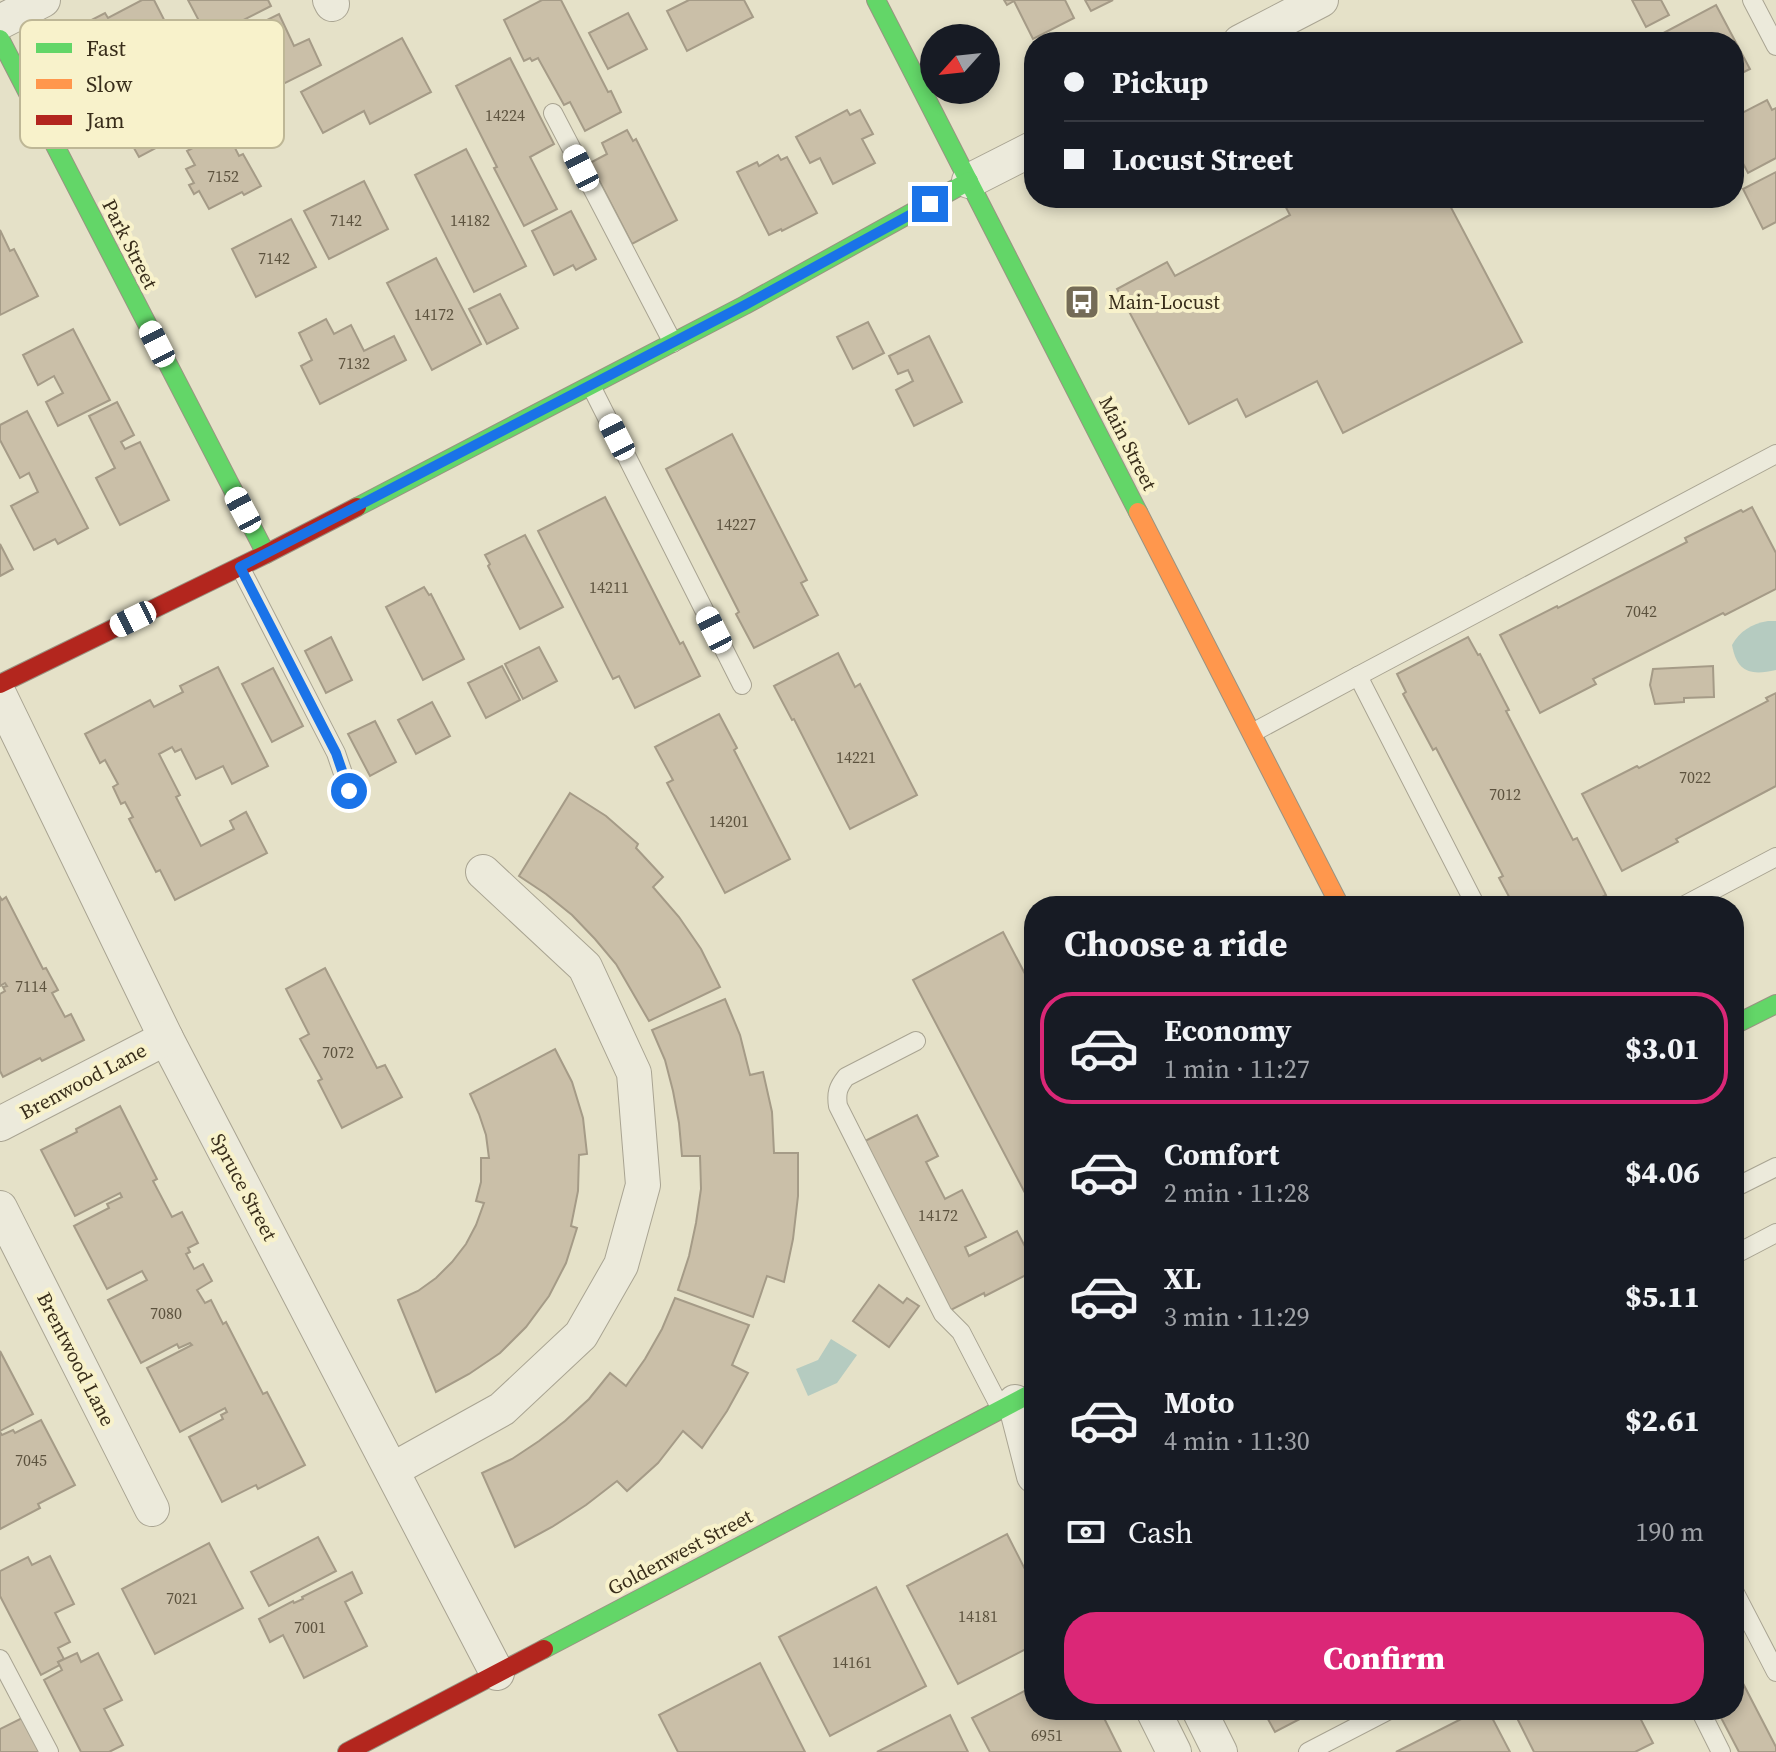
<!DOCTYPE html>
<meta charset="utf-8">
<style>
:root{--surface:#171b24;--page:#242831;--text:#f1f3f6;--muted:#9ea1a6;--line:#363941;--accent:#db2777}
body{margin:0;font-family:"Source Serif 4",serif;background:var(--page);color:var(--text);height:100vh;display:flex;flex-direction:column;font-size:30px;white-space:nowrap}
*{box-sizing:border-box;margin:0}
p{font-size:26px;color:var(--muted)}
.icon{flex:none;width:44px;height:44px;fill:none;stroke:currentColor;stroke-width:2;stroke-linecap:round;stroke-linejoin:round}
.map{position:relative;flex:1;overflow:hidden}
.details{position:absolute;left:1024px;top:896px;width:720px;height:824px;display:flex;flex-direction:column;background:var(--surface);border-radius:32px;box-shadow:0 4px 12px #0003}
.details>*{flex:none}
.top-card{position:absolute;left:1024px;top:32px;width:720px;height:176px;border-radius:32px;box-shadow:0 4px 12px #0003;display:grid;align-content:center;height:176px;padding:0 40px;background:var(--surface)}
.needle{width:52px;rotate:243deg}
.controls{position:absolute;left:920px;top:24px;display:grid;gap:16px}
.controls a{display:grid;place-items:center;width:80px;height:80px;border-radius:50%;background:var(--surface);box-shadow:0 4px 12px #0003;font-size:40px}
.end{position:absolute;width:36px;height:36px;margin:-18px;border:10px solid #1a73e8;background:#fff;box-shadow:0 0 0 4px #fff}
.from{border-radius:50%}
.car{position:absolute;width:24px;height:48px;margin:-24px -12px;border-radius:10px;box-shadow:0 0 6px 2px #0007;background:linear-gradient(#fff 24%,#345 0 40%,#fff 0 76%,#345 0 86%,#fff 0)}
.top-card b{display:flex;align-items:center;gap:28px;height:76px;font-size:30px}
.top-card b+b{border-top:2px solid var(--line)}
.top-card i{width:20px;height:20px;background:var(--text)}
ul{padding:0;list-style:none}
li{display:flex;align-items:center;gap:24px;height:112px;margin:0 16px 12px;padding:0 24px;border:4px solid transparent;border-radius:32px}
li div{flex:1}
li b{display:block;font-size:30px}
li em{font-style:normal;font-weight:800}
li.active{border-color:var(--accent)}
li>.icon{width:72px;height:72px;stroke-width:1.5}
h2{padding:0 40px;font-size:36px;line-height:96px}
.pay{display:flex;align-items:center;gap:20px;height:88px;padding:0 40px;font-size:30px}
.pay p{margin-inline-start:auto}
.cta{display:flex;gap:16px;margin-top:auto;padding:16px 40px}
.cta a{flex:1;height:92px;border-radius:32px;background:var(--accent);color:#fff;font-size:32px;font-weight:800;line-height:92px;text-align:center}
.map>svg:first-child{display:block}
</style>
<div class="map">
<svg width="1776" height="1752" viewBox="0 0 1776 1752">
<rect width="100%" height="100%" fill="#e5e1c8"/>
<g fill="#b5cbc0">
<path d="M 1768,621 L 1776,621 L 1776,670 C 1750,676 1737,672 1732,645 C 1740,631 1751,624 1768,621 Z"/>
<polygon points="831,1339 857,1355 837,1383 808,1396 796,1369 818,1360"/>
</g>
<g fill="#cabfa8" stroke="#a59b87" stroke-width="2">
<polygon points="142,0 154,0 180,51 116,84 100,52 85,59 70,31 105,13 108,18"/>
<polygon points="188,0 268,0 271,6 208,38"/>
<polygon points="542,0 561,0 608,92 611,91 621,112 585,131 570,102 564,105 538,58 532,61 530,58 524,61 504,20"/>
<polygon points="689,0 744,0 753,17 687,51 667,11"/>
<polygon points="1004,0 1065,0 1074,18 1033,39 1014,1 1007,5"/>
<polygon points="1085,0 1113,0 1091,11"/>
<polygon points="1632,0 1661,0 1669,15 1646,27"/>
<polygon points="1716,5 1750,69 1734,77 1734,42 1656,42 1654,38"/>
<polygon points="628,13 647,49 608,69 589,33"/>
<polygon points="279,14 294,46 309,39 321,65 241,105 212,47"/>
<polygon points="402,38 431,92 370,124 364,111 323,133 301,92"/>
<polygon points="510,58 554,144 530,157 557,209 524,226 494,168 497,167 456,86"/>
<polygon points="185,61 214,117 139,157 126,134 138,129 120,95"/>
<polygon points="1767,100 1772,110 1776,108 1776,158 1748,173 1734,146 1734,117"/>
<polygon points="847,110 850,115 860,110 873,134 862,139 875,163 833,184 820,158 810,163 796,137"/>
<polygon points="226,130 239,156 243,154 261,186 244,195 242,192 209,209 199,191 194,194 189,185 194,183 186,169 195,165 187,151"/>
<polygon points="627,130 633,141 636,139 677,220 632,244 590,163 607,154 602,143"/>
<polygon points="466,149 526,266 474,292 415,175"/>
<polygon points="778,155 781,160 787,157 817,213 782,231 781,229 769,235 737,172 757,162 759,166"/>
<polygon points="1776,172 1776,222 1763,229 1743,189"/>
<polygon points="364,181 388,229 329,259 304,211"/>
<polygon points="1281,198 1446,198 1522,342 1343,433 1317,381 1246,417 1237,399 1189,424 1117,289 1167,262 1175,276 1290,215"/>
<polygon points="571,211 596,259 576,270 573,265 554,275 532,231"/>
<polygon points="291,219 316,267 256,297 232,249"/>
<polygon points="0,230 10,251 14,249 38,296 0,315"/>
<polygon points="436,258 481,344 432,370 387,283"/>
<polygon points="500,294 518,328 487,344 469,309"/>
<polygon points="326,319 334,334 351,325 364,351 394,336 406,360 320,404 301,366 312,360 299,333"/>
<polygon points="868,322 884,353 853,369 837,337"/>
<polygon points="73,329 110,400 58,426 46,402 63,393 54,376 38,385 23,355"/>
<polygon points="929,336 962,402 914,426 896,390 913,381 908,370 898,374 889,356"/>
<polygon points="117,402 134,435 121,442 125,449 140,442 169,500 120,525 96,478 115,468 89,416"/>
<polygon points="27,411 88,528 58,544 55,539 34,550 11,506 38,492 29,473 20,478 0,440 0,425"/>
<polygon points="732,434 807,580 801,583 818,615 754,648 736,614 739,612 666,469"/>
<polygon points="605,497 680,644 683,642 700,676 635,708 619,676 613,679 538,531"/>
<polygon points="1752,507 1776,553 1776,589 1725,615 1723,613 1593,679 1596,684 1540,713 1500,635 1557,606 1558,608 1687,542 1685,538 1741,510 1743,512"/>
<polygon points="525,535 563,607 520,629 488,566 490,564 485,555"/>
<polygon points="0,544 13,569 0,576"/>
<polygon points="424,587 429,595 431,594 464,659 423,680 386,607"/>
<polygon points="331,637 352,680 326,693 305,651"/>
<polygon points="1468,637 1478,655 1480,654 1509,710 1506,711 1573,840 1577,838 1606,895 1585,906 1514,906 1499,878 1503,876 1436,748 1433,750 1403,694 1406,692 1397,674"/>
<polygon points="539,647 557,681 523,699 505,664"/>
<polygon points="838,653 855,687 860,684 917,795 850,829 794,719 792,720 774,686"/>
<polygon points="502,666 520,700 486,718 468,683"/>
<polygon points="1713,666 1714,697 1684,698 1684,702 1655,704 1650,685 1653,669"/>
<polygon points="218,667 268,766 232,784 223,766 196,779 181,749 175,752 172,747 159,754 180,795 176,797 201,846 234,829 230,821 246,812 267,853 175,900 160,870 156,872 129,819 133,817 125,802 121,804 113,787 118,784 105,760 100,763 85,734 150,700 154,707 183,692 180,686"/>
<polygon points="273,668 303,726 272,742 242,684"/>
<polygon points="1776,693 1776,786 1676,839 1678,842 1622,871 1582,794 1637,766 1639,768 1768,701 1766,698"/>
<polygon points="432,702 450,736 416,754 398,720"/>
<polygon points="719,714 737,748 734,750 790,859 725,893 667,783 673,780 655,747"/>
<polygon points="375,721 396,762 370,776 348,734"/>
<polygon points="570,793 606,816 638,844 636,848 663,877 653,887 679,917 701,949 720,987 649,1021 616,964 595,939 572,915 546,894 519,876"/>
<polygon points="0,897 2,900 6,897 43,969 46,968 58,990 52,993 65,1017 71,1014 84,1040 42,1061 40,1058 3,1077 0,1071 0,994 5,991 3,987 7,986 5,983 0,986"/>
<polygon points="1003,932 1034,991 1034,1210 913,980"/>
<polygon points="325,968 377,1068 385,1065 402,1097 342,1128 318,1081 322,1079 300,1039 309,1034 286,989"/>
<polygon points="725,999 740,1035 750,1075 763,1072 772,1112 774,1153 798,1153 798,1196 793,1239 784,1282 767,1276 753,1317 678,1290 689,1256 696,1223 701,1189 700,1156 682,1156 679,1123 673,1091 665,1060 652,1030"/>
<polygon points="555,1049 572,1082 583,1118 587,1154 579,1155 578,1191 571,1226 577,1228 566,1263 549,1296 526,1327 500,1353 469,1374 436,1392 398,1300 418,1291 436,1278 452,1262 466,1244 476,1225 484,1203 476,1201 481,1182 481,1158 489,1158 486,1135 479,1114 470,1094"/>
<polygon points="120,1106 157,1179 153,1181 172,1217 182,1212 198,1243 188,1248 190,1252 186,1254 194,1269 203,1264 212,1281 197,1290 205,1303 211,1300 223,1324 226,1322 263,1394 267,1392 305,1465 258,1489 256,1485 222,1502 189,1437 223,1419 221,1415 227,1412 225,1408 180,1432 147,1368 192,1345 190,1343 179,1348 177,1344 141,1363 108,1300 147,1280 142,1271 107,1289 74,1226 109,1208 107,1204 122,1197 120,1193 75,1216 41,1150 77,1132 76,1129"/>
<polygon points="917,1115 938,1156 926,1162 945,1199 962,1190 986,1237 965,1247 969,1256 1017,1231 1034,1264 1034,1271 985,1296 984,1293 949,1311 863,1142"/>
<polygon points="879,1285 903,1303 907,1298 919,1306 889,1347 853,1321"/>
<polygon points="675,1298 749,1325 732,1365 748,1373 727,1411 702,1448 683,1431 658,1463 627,1491 617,1481 586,1505 552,1527 515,1547 482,1473 512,1459 539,1441 565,1421 589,1399 610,1373 626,1386 645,1359 662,1329"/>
<polygon points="0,1351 33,1414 0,1431"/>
<polygon points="41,1420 75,1485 38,1504 40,1508 0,1529 0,1432 2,1435 13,1430 15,1433"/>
<polygon points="1007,1534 1034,1587 1034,1645 958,1684 907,1586"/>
<polygon points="318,1537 336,1571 269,1606 251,1572"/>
<polygon points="209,1543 243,1608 155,1654 122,1589"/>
<polygon points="50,1556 74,1604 55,1613 70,1642 58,1648 64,1659 58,1662 60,1665 41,1675 0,1596 0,1571 28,1557 32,1565"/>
<polygon points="352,1572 362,1593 345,1602 367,1646 304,1678 283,1635 270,1642 259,1619 293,1601 294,1603 303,1599 302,1597"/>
<polygon points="876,1587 926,1686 830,1736 779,1637"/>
<polygon points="77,1653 81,1662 98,1653 122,1700 104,1709 123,1745 109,1752 81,1752 44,1680 62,1670 58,1662"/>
<polygon points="760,1663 805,1752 678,1752 659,1715"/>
<polygon points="1734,1666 1776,1747 1776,1752 1739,1752 1717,1710 1734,1710"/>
<polygon points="1034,1686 1034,1710 1100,1710 1121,1752 990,1752 972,1718"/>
<polygon points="1263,1710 1317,1710 1275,1732"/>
<polygon points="1479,1710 1488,1710 1510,1752 1396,1752"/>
<polygon points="1513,1710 1636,1710 1653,1743 1635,1752 1534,1752"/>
<polygon points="950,1715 968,1752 877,1752"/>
<polygon points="24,1717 41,1752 0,1752 0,1729"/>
</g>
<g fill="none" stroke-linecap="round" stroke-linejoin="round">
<defs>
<g id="lane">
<polyline points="1752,0 1776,46"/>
<polyline points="553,113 673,343"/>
<polyline points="591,386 742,685"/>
<polyline points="240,567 336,753 349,791"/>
<polyline points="1252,733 1358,676"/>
<polyline points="1476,906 1358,676 1776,454"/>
<polyline points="1683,906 1776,857"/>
<path d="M 916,1041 L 846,1077 C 838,1087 836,1093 838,1106 L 943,1314 L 961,1332 L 1001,1409"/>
<polyline points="1734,1188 1776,1167"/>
<polyline points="1734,1255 1776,1233"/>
<polyline points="1734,1591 1776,1672"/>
<polyline points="0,1659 49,1752"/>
<polyline points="1700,1710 1721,1752"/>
<polyline points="1308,1752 1389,1710"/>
</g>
<g id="street">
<polyline points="330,0 332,4"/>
<polyline points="0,22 43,0"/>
<polyline points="1240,42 1321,0"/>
<polyline points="969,181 1034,148"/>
<polyline points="0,696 166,1038 497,1673"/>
<polyline points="0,1124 166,1038"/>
<polyline points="0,1208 152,1509"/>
<polyline points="1015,1402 1034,1476"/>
<polyline points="392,1470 502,1409 581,1335 621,1265 643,1185 634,1073 585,967 483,872"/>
<polyline points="1153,1710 1174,1752"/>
<polyline points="1199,1710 1220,1752"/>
</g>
<g id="fast">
<polyline points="876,0 1138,512"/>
<polyline points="0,39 266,554"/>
<polyline points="357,507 745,305 969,181"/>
<polyline points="1734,1025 1776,1004"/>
<polyline points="544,1649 1034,1392"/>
</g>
<polyline id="slow" points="1138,512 1340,906"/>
<g id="jam">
<polyline points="0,684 266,554 357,507"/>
<polyline points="347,1752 544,1649"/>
</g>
</defs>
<use href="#lane" stroke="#a9a492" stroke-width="20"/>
<use href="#street" stroke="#a9a492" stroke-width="36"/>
<use href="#fast" stroke="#999382" stroke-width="20"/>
<use href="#slow" stroke="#999382" stroke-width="20"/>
<use href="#jam" stroke="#999382" stroke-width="20"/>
<use href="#lane" stroke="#eceadb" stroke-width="18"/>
<use href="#street" stroke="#eceadb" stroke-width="34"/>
<use href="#fast" stroke="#63d668" stroke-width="18"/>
<use href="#slow" stroke="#ff974d" stroke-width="18"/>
<use href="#jam" stroke="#b3261e" stroke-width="18"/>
</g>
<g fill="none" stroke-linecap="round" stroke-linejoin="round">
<polyline stroke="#1a73e8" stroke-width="10" points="349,791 336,753 240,567 745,305 930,204"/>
</g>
<defs>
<symbol id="bus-square" viewBox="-11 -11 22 22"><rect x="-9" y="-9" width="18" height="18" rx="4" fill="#756c57" stroke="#f8f2cb"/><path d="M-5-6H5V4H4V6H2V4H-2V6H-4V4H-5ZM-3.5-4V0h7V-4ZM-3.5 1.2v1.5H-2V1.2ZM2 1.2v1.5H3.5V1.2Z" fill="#fff"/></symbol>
</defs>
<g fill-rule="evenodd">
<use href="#bus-square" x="1062" y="282" width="40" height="40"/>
</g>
<g text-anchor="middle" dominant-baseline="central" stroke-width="8" stroke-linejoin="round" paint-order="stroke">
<g font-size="16" fill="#5c523e">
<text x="505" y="115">14224</text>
<text x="223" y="176">7152</text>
<text x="346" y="220">7142</text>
<text x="470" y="220">14182</text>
<text x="274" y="258">7142</text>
<text x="434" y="314">14172</text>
<text x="354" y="363">7132</text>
<text x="736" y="524">14227</text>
<text x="609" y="587">14211</text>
<text x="1641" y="611">7042</text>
<text x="856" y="757">14221</text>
<text x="1695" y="777">7022</text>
<text x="1505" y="794">7012</text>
<text x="729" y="821">14201</text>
<text x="31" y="986">7114</text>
<text x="338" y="1052">7072</text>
<text x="938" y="1215">14172</text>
<text x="166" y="1313">7080</text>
<text x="31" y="1460">7045</text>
<text x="182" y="1598">7021</text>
<text x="978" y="1616">14181</text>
<text x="310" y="1627">7001</text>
<text x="852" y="1662">14161</text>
<text x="1047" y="1735">6951</text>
</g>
<g font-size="20" fill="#382d1a" stroke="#f8f2cb">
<text transform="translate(130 244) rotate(63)">Park Street</text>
<text transform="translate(1128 443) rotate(63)">Main Street</text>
<text transform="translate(83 1081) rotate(-28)">Brenwood Lane</text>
<text transform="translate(244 1187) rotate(62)">Spruce Street</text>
<text transform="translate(76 1359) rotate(63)">Brentwood Lane</text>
<text transform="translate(680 1552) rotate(-28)">Goldenwest Street</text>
</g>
<g font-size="20" fill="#382d1a" stroke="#f8f2cb" text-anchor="start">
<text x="1108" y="302">Main-Locust</text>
</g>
</g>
<rect x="20" y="20" width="264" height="128" rx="12" fill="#f8f2cb" stroke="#beb796" stroke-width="2"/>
<rect x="36" y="43" width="36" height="10" fill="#63d668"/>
<rect x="36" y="79" width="36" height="10" fill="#ff974d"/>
<rect x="36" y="115" width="36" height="10" fill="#b3261e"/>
<g font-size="22" fill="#382d1a">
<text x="86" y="56">Fast</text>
<text x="86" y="92">Slow</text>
<text x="86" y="128">Jam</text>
</g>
</svg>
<div class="controls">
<a><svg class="needle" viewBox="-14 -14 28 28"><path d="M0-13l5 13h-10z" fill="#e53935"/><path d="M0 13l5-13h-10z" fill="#9ea1a6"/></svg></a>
</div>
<i class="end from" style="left:349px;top:791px"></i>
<i class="end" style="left:930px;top:204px"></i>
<i class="car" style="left:581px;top:168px;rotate:333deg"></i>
<i class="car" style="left:157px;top:344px;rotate:333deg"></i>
<i class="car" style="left:617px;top:437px;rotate:333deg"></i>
<i class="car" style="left:243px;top:510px;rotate:332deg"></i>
<i class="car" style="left:133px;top:619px;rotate:244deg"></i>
<i class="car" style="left:714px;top:630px;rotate:333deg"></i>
<div class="top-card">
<b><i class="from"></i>Pickup</b>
<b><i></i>Locust Street</b>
</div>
<section class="details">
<h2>Choose a ride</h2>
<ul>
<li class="active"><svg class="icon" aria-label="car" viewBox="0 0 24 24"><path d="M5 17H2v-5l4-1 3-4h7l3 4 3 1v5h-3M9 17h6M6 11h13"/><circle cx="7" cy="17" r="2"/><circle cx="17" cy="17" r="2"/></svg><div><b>Economy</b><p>1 min · 11:27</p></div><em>$3.01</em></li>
<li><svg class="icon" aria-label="car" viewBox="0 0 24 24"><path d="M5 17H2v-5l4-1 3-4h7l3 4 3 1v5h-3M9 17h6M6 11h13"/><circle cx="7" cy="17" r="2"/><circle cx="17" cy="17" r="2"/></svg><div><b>Comfort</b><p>2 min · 11:28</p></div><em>$4.06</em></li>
<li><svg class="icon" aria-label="car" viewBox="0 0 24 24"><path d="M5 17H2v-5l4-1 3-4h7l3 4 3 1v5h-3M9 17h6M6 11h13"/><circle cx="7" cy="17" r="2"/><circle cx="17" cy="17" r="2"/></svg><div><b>XL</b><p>3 min · 11:29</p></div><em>$5.11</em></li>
<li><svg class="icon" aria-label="car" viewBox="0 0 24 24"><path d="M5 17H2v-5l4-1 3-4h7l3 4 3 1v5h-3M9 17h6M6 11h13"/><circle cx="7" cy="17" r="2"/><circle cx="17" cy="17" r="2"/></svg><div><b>Moto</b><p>4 min · 11:30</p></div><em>$2.61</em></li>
</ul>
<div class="pay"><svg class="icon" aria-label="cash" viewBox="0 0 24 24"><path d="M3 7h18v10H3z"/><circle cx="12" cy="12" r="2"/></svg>Cash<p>190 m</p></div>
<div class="cta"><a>Confirm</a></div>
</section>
</div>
